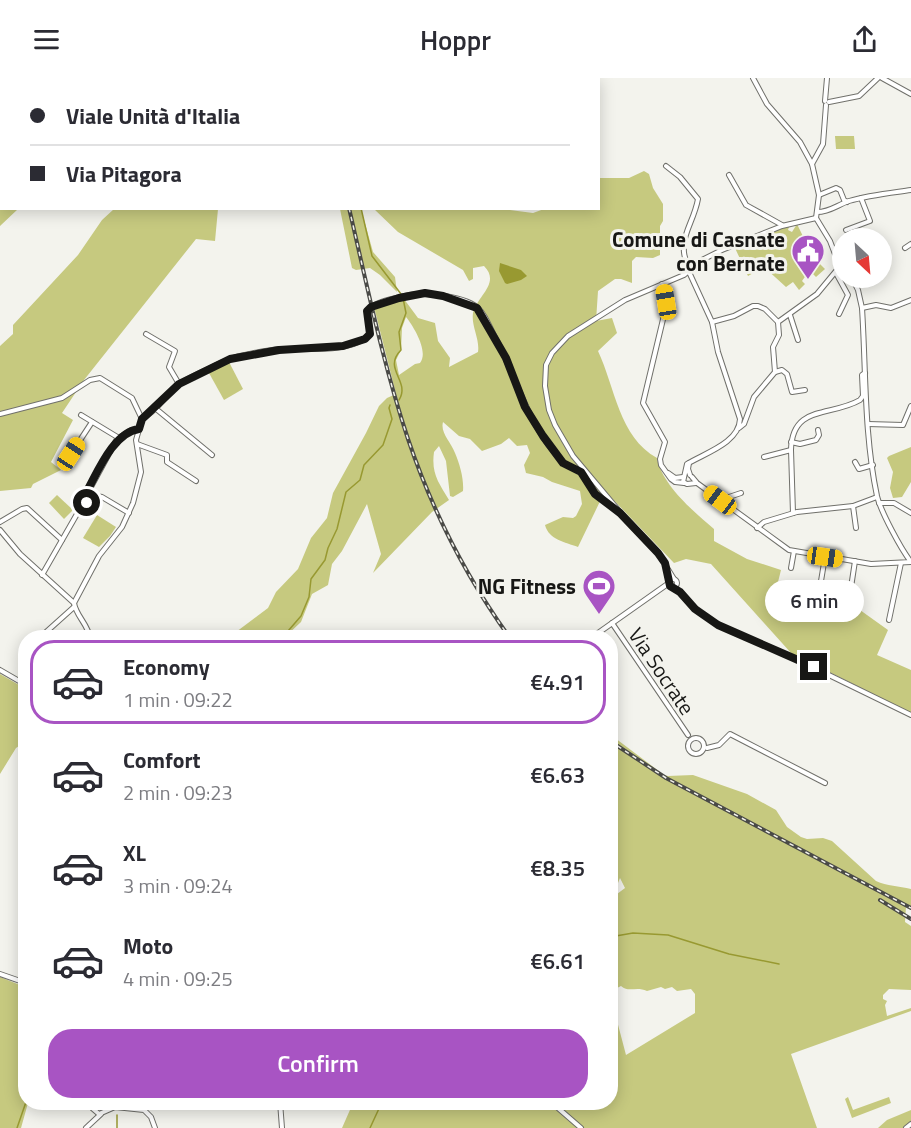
<!DOCTYPE html>
<meta charset="utf-8">
<style>
:root{--surface:#fff;--page:#f7f7f7;--text:#2b2b33;--muted:#7c7c81;--line:#e1e1e2;--accent:#a854c3}
body{margin:0;font-family:"Titillium Web",sans-serif;background:var(--page);color:var(--text);height:100vh;display:flex;flex-direction:column;font-size:22px;white-space:nowrap}
*{box-sizing:border-box;margin:0}
p{font-size:20px;color:var(--muted)}
.icon{flex:none;width:33px;height:33px;fill:none;stroke:currentColor;stroke-width:2;stroke-linecap:round;stroke-linejoin:round}
.map{position:relative;flex:1;overflow:hidden}
.side{position:absolute;left:18px;top:552px;width:600px;height:480px;display:flex;flex-direction:column;background:var(--surface);border-radius:24px;box-shadow:0 3px 15px #0003}
.side>*{flex:none}
.guide{position:absolute;left:0px;top:0px;width:600px;height:132px;box-shadow:0 3px 15px #0003;display:grid;align-content:center;height:132px;padding:0 30px;background:var(--surface)}
.needle{width:39px;rotate:154deg}
.controls{position:absolute;left:832px;top:150px;display:grid;gap:12px}
.controls a{display:grid;place-items:center;width:60px;height:60px;border-radius:50%;background:var(--surface);box-shadow:0 3px 15px #0003;font-size:30px}
.end{position:absolute;width:27px;height:27px;margin:-14px;border:8px solid #171715;background:#fff;box-shadow:0 0 0 3px #fff}
.from{border-radius:50%}
.bubble{position:absolute;height:42px;border-radius:21px;background:var(--surface);box-shadow:0 3px 15px #0003;font-size:20px;font-weight:600;line-height:42px;text-align:center}
.car{position:absolute;width:18px;height:36px;margin:-18px -9px;border-radius:8px;box-shadow:0 0 4px 2px #0007;background:linear-gradient(#f5c518 24%,#345 0 40%,#f5c518 0 76%,#345 0 86%,#f5c518 0)}
.guide b{display:flex;align-items:center;gap:21px;height:57px;font-size:22px}
.guide b+b{border-top:2px solid var(--line)}
.guide i{width:15px;height:15px;background:var(--text)}
ul{padding:10px 0 0;list-style:none}
li{display:flex;align-items:center;gap:18px;height:84px;margin:0 12px 9px;padding:0 18px;border:3px solid transparent;border-radius:24px}
li div{flex:1}
li b{display:block;font-size:22px}
li em{font-style:normal;font-weight:600}
li.active{border-color:var(--accent)}
li>.icon{width:54px;height:54px;stroke-width:1.5}
.cta{display:flex;gap:12px;margin-top:auto;padding:12px 30px}
.cta a{flex:1;height:69px;border-radius:24px;background:var(--accent);color:#fff;font-size:24px;font-weight:600;line-height:69px;text-align:center}
header{display:flex;justify-content:space-between;align-items:center;height:78px;padding:0 30px;background:var(--surface);font-size:27px;font-weight:600}
.map>svg:first-child{display:block}
</style>
<header><svg class="icon" aria-label="menu" viewBox="0 0 24 24"><path d="M4 6h16M4 12h16M4 18h16"/></svg>Hoppr<svg class="icon" aria-label="share" viewBox="0 0 24 24"><path d="M12 15V3M7 8l5-5 5 5M5 13v7h14v-7"/></svg></header>
<div class="map">
<svg width="911" height="1050" viewBox="0 0 911 1050">
<rect width="100%" height="100%" fill="#f3f3ed"/>
<g fill="#c6c97f" fill-rule="evenodd">
<polygon points="0,0 15,1 2,2 2,130 18,131 0,148"/>
<polygon points="196,0 535,0 535,1 195,1"/>
<polygon points="835,58 854,58 855,71 836,71"/>
<path d="M 644,93 L 649,96 L 653,110 L 663,126 L 663,143 L 660,148 L 660,177 L 653,180 L 636,179 L 632,183 L 632,205 L 621,201 L 615,201 L 598,213 L 596,243 L 612,240 L 617,255 L 598,273 C 615,309 619,359 657,380 C 662,407 694,434 714,451 L 714,463 L 747,481 L 781,492 L 777,508 L 787,519 L 811,535 L 818,522 L 856,537 L 860,532 L 888,552 L 877,577 L 911,592 L 911,635 L 791,575 L 711,486 L 686,481 L 674,485 L 605,413 L 578,469 C 565,464 549,462 545,447 L 563,439 L 573,440 L 576,438 L 582,426 L 580,413 L 552,404 L 543,399 L 526,395 L 524,387 L 530,375 L 527,367 L 517,368 L 509,360 L 501,366 L 482,373 L 470,361 L 459,358 L 443,344 C 440,355 451,364 455,375 C 460,387 464,401 463,413 L 453,419 L 450,418 L 446,383 L 439,368 L 434,374 C 431,396 439,405 449,422 L 432,434 L 373,495 L 381,476 L 367,426 L 342,473 L 332,486 L 328,507 L 312,516 L 301,544 L 285,559 L 228,560 L 268,530 L 276,514 L 298,491 L 311,460 L 327,440 L 333,415 L 366,355 L 379,328 L 387,320 L 396,316 L 374,229 L 404,221 L 418,240 L 435,245 L 438,263 L 450,280 L 449,289 L 478,274 C 480,261 471,248 473,235 C 477,218 501,205 484,188 L 473,190 L 473,201 L 469,203 L 463,192 L 398,154 L 374,131 L 495,130 L 533,135 L 544,131 L 598,130 L 599,100 L 629,100 ZM 406,239 C 414,249 429,274 420,285 L 415,286 L 399,297 L 396,282 L 401,272 L 402,250 Z"/>
<polygon points="114,131 218,131 215,163 196,161 84,302 62,335 73,342 51,384 61,392 33,406 31,410 0,413 0,268 13,256 13,247 78,177 102,142"/>
<polygon points="340,131 361,131 373,174 395,199 397,214 380,197 370,190 356,192 352,190"/>
<polygon points="797,146 813,179 825,191 816,199 812,195 807,196 802,203 805,206 799,212 793,204 786,209 764,189 748,198 735,170 782,150 789,149 788,152 792,154"/>
<polygon points="229,284 243,311 224,322 209,295"/>
<polygon points="911,369 911,404 902,419 893,420 890,410 893,394 887,380 889,378"/>
<polygon points="57,417 73,432 64,441 49,425"/>
<polygon points="97,437 116,449 110,458 99,469 83,460"/>
<polygon points="0,596 26,611 25,669 19,668 16,670 0,696"/>
<path d="M 611,657 L 664,697 L 668,698 L 693,697 L 747,716 L 776,732 L 787,749 L 801,759 L 807,761 L 823,760 L 832,763 L 876,803 C 887,808 899,808 911,811 L 911,829 L 906,829 L 905,844 L 911,848 L 911,912 L 889,911 L 883,917 L 883,921 L 887,923 L 885,927 L 887,938 L 911,930 L 911,933 L 791,976 L 817,1050 L 342,1050 L 353,1025 L 397,1025 L 405,1028 L 418,1025 L 432,1030 L 426,1025 L 439,1026 L 442,1024 L 610,1024 L 611,920 L 626,977 L 695,935 L 695,916 L 691,911 L 677,913 L 672,909 L 665,911 L 661,909 L 647,913 C 636,908 629,915 621,908 L 611,913 L 611,817 L 617,816 L 625,810 L 620,800 L 618,805 L 611,805 Z"/>
<polygon points="0,899 25,909 26,1024 28,1025 21,1050 0,1050"/>
<polygon points="848,1019 853,1032 889,1019 891,1025 852,1040 845,1021"/>
<polygon points="911,1032 911,1044 903,1050 878,1050 887,1042"/>
</g>
<polygon fill="#989931" points="500,185 521,192 527,198 521,202 507,206 505,205 499,193"/>
<g fill="none" stroke-linecap="round" stroke-linejoin="round">
<g stroke="#989931" stroke-width="1.5">
<polyline points="271,0 273,2"/>
<polyline points="361,130 372,178 401,216"/>
<path d="M 399,322 C 411,303 382,291 401,272 L 399,254 L 406,235 L 403,220"/>
<polyline points="282,560 301,538 309,519 311,501 325,482 328,470 337,451 346,414 360,402 364,387 383,367 392,341 389,330 390,327"/>
<polyline points="610,859 633,855 668,857 729,876 779,886"/>
<polyline points="17,1050 26,1024"/>
<polyline points="117,1050 117,1037"/>
<polyline points="370,1050 382,1024"/>
</g>
<defs>
<g id="minor">
<polyline points="753,0 767,26 800,64 812,86"/>
<polyline points="882,0 911,16"/>
<polyline points="825,23 827,0"/>
<polyline points="829,24 859,18 878,0"/>
<path d="M 666,88 L 680,99 L 698,121 C 693,149 674,162 690,193"/>
<polyline points="729,97 746,127 782,147"/>
<polyline points="819,117 836,110 840,112 844,122 847,124"/>
<path d="M 817,134 C 830,134 837,127 849,123 C 869,117 890,115 911,112"/>
<polyline points="816,140 819,117 812,86 823,66 826,27"/>
<polyline points="816,140 830,163 838,184 843,190"/>
<polyline points="846,152 870,143 861,120"/>
<polyline points="905,170 911,166"/>
<path d="M 689,194 L 712,244 L 718,274 L 740,341 C 739,365 705,375 687,386 L 683,404 L 687,406 L 696,405"/>
<polyline points="836,195 848,217 839,236"/>
<polyline points="662,206 666,224 665,233 643,325 665,364 660,381 661,387 671,401 675,404 684,405"/>
<polyline points="862,230 876,227 891,230 911,222"/>
<polyline points="790,237 798,262"/>
<polyline points="712,244 734,238 753,228 758,228 765,231 778,244"/>
<polyline points="778,244 817,216 841,187"/>
<polyline points="146,256 175,273 169,289 179,306"/>
<polyline points="775,294 782,292 787,296 792,314 805,312"/>
<polyline points="155,330 212,377"/>
<polyline points="0,336 62,320 90,302 100,300 132,320 142,341"/>
<polyline points="81,337 119,360"/>
<path d="M 142,341 C 156,334 166,317 178,307 C 187,300 230,280 240,278 C 253,275 268,272 281,271 C 306,270 351,276 370,256 L 367,233 C 374,223 397,220 409,217 C 426,214 466,218 479,231 C 486,238 490,250 495,259 C 517,300 528,349 562,383 C 567,388 575,391 581,394"/>
<polyline points="868,346 903,347 911,328"/>
<polyline points="739,350 744,346 754,319 775,294 773,269 779,257 778,244"/>
<polyline points="791,364 800,366 816,362 819,357 818,352"/>
<polyline points="137,366 167,377 167,384 196,403"/>
<path d="M 791,372 C 792,326 831,339 860,322 L 863,318 L 862,297 L 865,295"/>
<polyline points="71,376 92,344"/>
<polyline points="764,379 791,372 793,435"/>
<polyline points="855,384 859,391 873,387"/>
<polyline points="689,385 688,391 690,397"/>
<polyline points="581,393 595,416 615,431"/>
<polyline points="668,395 675,400 683,399"/>
<path d="M 692,399 L 697,405 L 789,472 L 871,486 L 911,484 C 901,471 881,434 877,418 C 864,357 866,292 862,230 L 858,212 L 852,200"/>
<circle cx="89" cy="421" r="4.5"/>
<polyline points="91,417 102,419 129,435"/>
<polyline points="86,418 117,361 131,352 138,351"/>
<polyline points="720,422 741,415"/>
<polyline points="879,425 894,425 911,435"/>
<polyline points="853,428 856,450"/>
<polyline points="0,444 22,431 27,430 62,462"/>
<polyline points="757,450 764,444 797,434 853,428 877,419"/>
<polyline points="0,452 20,476 74,525"/>
<polyline points="666,489 669,503"/>
<polyline points="791,490 794,473"/>
<polyline points="42,497 85,422"/>
<polyline points="674,501 658,475 620,434 573,378 555,347 549,332 545,308 546,287 552,275 568,258 625,222 684,197 702,182 722,172 782,148 816,140"/>
<circle cx="673" cy="505" r="4"/>
<polyline points="674,509 695,531 718,547 794,580 911,637"/>
<polyline points="820,509 825,479"/>
<polyline points="850,516 855,483"/>
<polyline points="889,542 901,485"/>
<polyline points="612,545 688,657"/>
<polyline points="45,555 74,529"/>
<path d="M 90,560 C 88,546 76,538 74,525 L 99,478 L 122,449 L 133,425 L 141,394 L 136,362 L 142,341"/>
<polyline points="591,560 669,505"/>
<polyline points="0,592 26,607"/>
<circle cx="696" cy="668" r="8"/>
<polyline points="707,670 719,667 730,656 825,705"/>
<polyline points="0,896 26,905"/>
<polyline points="92,1024 92,1030 99,1036 115,1029 144,1032 151,1039 155,1050"/>
<polyline points="280,1024 282,1050"/>
<polyline points="551,1024 581,1050"/>
<polyline points="86,1050 101,1036"/>
<polyline points="906,1050 911,1046"/>
</g>
</defs>
<use href="#minor" stroke="#70706b" stroke-width="6"/>
<use href="#minor" stroke="#fff" stroke-width="4"/>
<defs>
<g id="rail">
<polyline points="317,0 318,2"/>
<path d="M 349,130 C 367,207 383,286 408,361 C 432,432 466,499 510,560"/>
<polyline points="610,663 666,700 911,830"/>
<polyline points="880,822 911,841"/>
</g>
</defs>
<use href="#rail" stroke="#4a4a47" stroke-width="4"/>
<use href="#rail" stroke="#f3f3ed" stroke-width="1.5" stroke-dasharray="4.5" stroke-linecap="butt"/>
</g>
<g fill="none" stroke-linecap="round" stroke-linejoin="round">
<path stroke="#171715" stroke-width="8" d="M 87,425 L 85,422 L 87,413 C 98,393 114,354 139,351 L 142,341 L 179,306 L 230,281 L 279,272 L 343,268 L 365,261 L 370,256 L 367,233 L 371,229 L 399,220 L 425,215 L 443,218 L 477,230 L 506,280 L 525,329 L 543,358 L 563,385 L 581,394 L 595,416 L 620,435 L 658,475 L 665,485 L 670,508 L 680,514 L 695,531 L 718,547 L 814,589"/>
</g>
<defs>
<symbol id="civic-pin" viewBox="-11 -11 22 30"><path d="M0 17L-7.5 6A9.5 9.5 0 1 1 7.5 6Z" fill="#a854c3" stroke="#f3f3ed"/><path d="M-.6-6.5H3V-4.5H.6V-3L4-1V1h2V6H-6V1h2V-1L-.6-3ZM-1.2 2.5V6h2.4V2.5Z" fill="#fff"/></symbol>
<symbol id="stadium-pin" viewBox="-11 -11 22 30"><path d="M0 17L-7.5 6A9.5 9.5 0 1 1 7.5 6Z" fill="#a854c3" stroke="#f3f3ed"/><path d="M0-5a6.5 5 0 1 0 0 10a6.5 5 0 1 0 0-10ZM-3.5-1.8h7v3.6h-7Z" fill="#fff"/></symbol>
</defs>
<g fill-rule="evenodd">
<use href="#civic-pin" x="789" y="154" width="38" height="52"/>
<use href="#stadium-pin" x="580" y="489" width="38" height="52"/>
</g>
<g text-anchor="middle" dominant-baseline="central" stroke-width="6" stroke-linejoin="round" paint-order="stroke">
<g font-size="21" font-weight="bold" fill="#171715" stroke="#f3f3ed" text-anchor="end">
<text x="785" y="161">Comune di Casnate<tspan x="785" dy="24">con Bernate</tspan></text>
<text x="576" y="508">NG Fitness</text>
</g>
<g font-size="21" fill="#171715" stroke="#f3f3ed">
<text transform="translate(662 593) rotate(56)">Via Socrate</text>
</g>
</g>
</svg>
<div class="controls">
<a><svg class="needle" viewBox="-14 -14 28 28"><path d="M0-13l5 13h-10z" fill="#e53935"/><path d="M0 13l5-13h-10z" fill="#7c7c81"/></svg></a>
</div>
<i class="end from" style="left:87px;top:425px"></i>
<i class="end" style="left:814px;top:589px"></i>
<div class="bubble" style="left:765px;top:502px;width:99px">6 min</div>
<i class="car" style="left:666px;top:224px;rotate:351deg"></i>
<i class="car" style="left:71px;top:376px;rotate:33deg"></i>
<i class="car" style="left:720px;top:422px;rotate:307deg"></i>
<i class="car" style="left:825px;top:479px;rotate:98deg"></i>
<div class="guide">
<b><i class="from"></i>Viale Unità d'Italia</b>
<b><i></i>Via Pitagora</b>
</div>
<section class="side">
<ul>
<li class="active"><svg class="icon" aria-label="car" viewBox="0 0 24 24"><path d="M5 17H2v-5l4-1 3-4h7l3 4 3 1v5h-3M9 17h6M6 11h13"/><circle cx="7" cy="17" r="2"/><circle cx="17" cy="17" r="2"/></svg><div><b>Economy</b><p>1 min · 09:22</p></div><em>€4.91</em></li>
<li><svg class="icon" aria-label="car" viewBox="0 0 24 24"><path d="M5 17H2v-5l4-1 3-4h7l3 4 3 1v5h-3M9 17h6M6 11h13"/><circle cx="7" cy="17" r="2"/><circle cx="17" cy="17" r="2"/></svg><div><b>Comfort</b><p>2 min · 09:23</p></div><em>€6.63</em></li>
<li><svg class="icon" aria-label="car" viewBox="0 0 24 24"><path d="M5 17H2v-5l4-1 3-4h7l3 4 3 1v5h-3M9 17h6M6 11h13"/><circle cx="7" cy="17" r="2"/><circle cx="17" cy="17" r="2"/></svg><div><b>XL</b><p>3 min · 09:24</p></div><em>€8.35</em></li>
<li><svg class="icon" aria-label="car" viewBox="0 0 24 24"><path d="M5 17H2v-5l4-1 3-4h7l3 4 3 1v5h-3M9 17h6M6 11h13"/><circle cx="7" cy="17" r="2"/><circle cx="17" cy="17" r="2"/></svg><div><b>Moto</b><p>4 min · 09:25</p></div><em>€6.61</em></li>
</ul>
<div class="cta"><a>Confirm</a></div>
</section>
</div>
